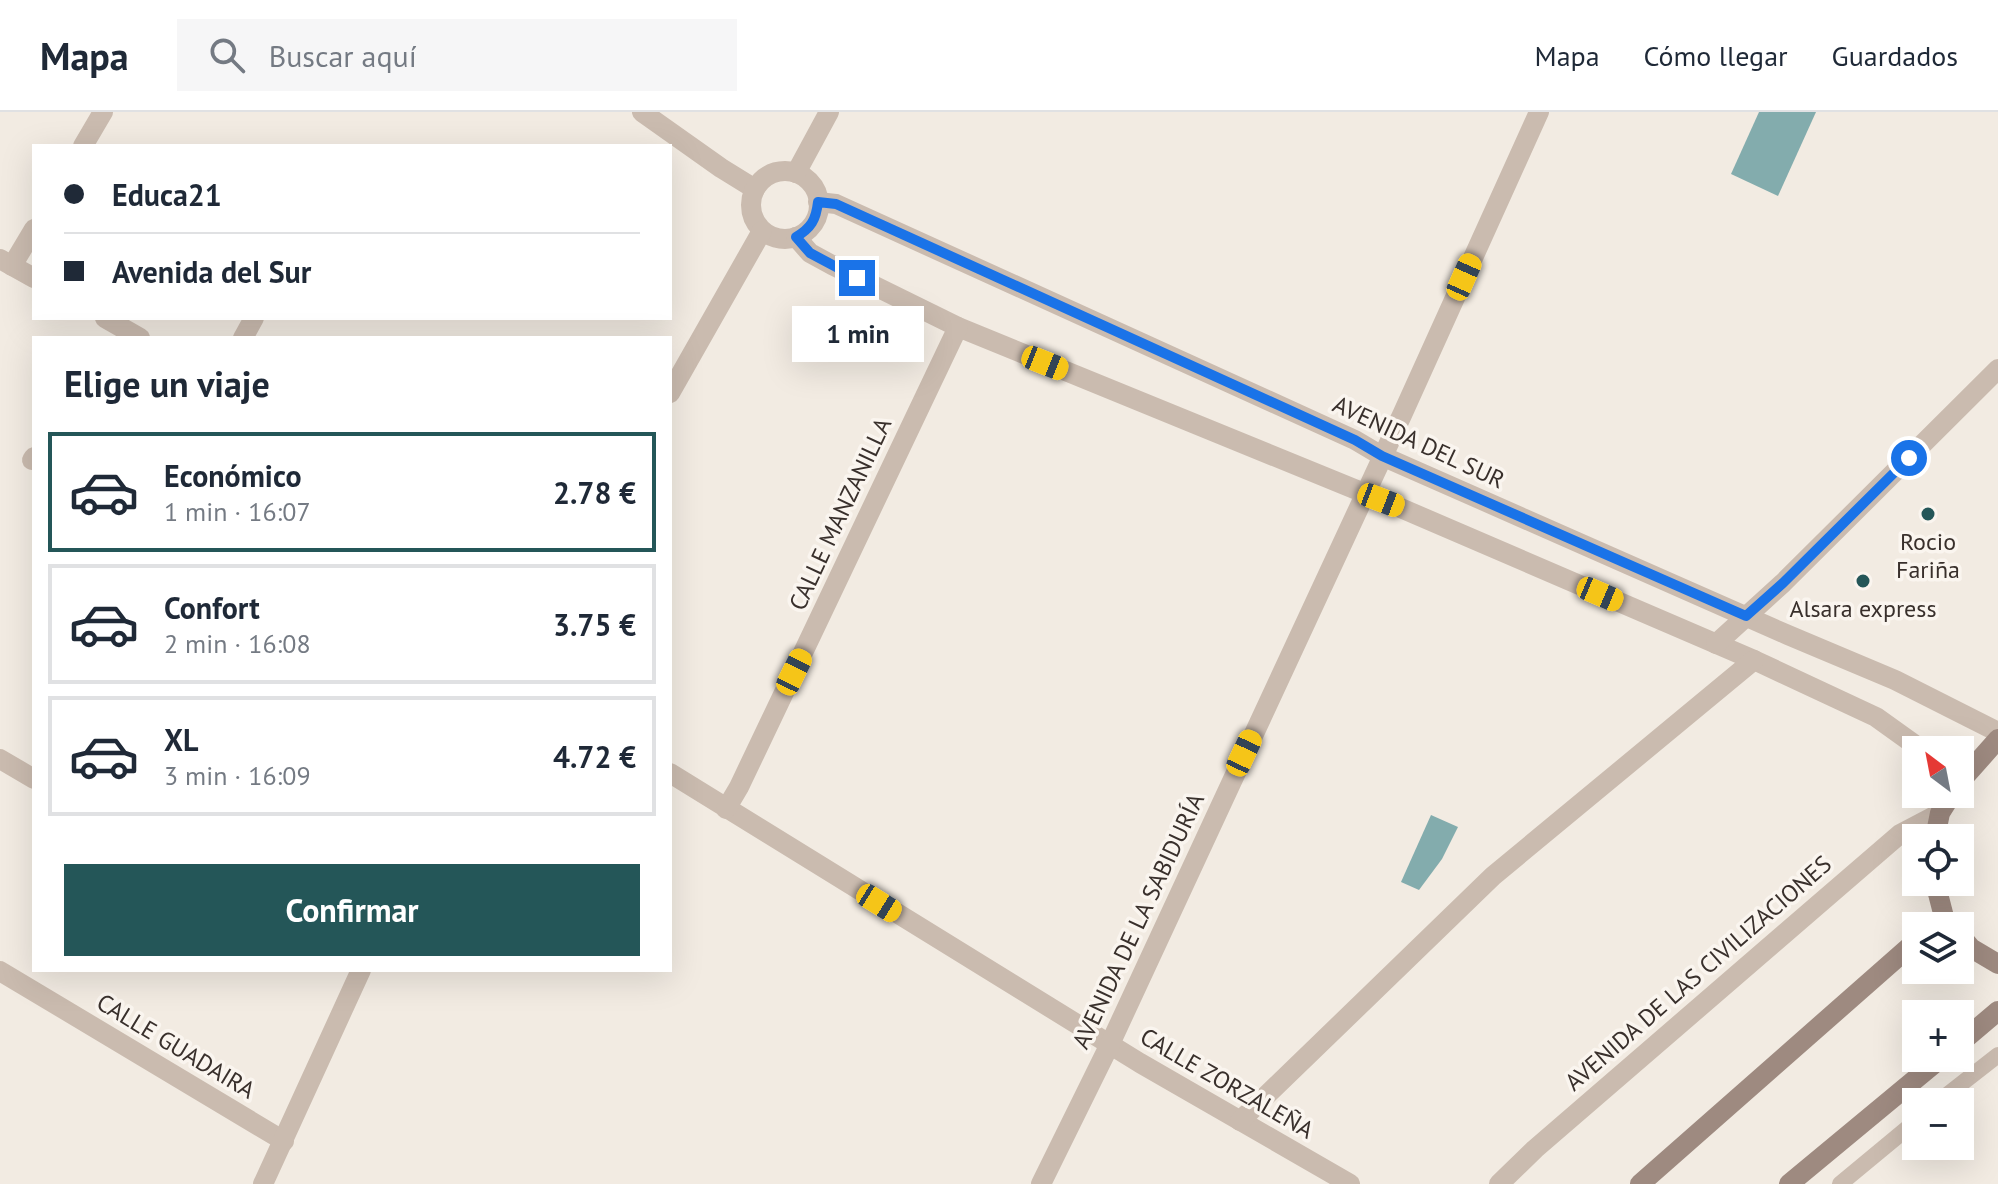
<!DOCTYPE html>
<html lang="es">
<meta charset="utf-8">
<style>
:root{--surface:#fff;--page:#f6f6f7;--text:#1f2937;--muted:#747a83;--line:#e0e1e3;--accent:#245658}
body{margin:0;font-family:"PT Sans",sans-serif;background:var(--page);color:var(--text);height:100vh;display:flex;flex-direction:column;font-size:30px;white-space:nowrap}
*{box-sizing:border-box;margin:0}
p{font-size:26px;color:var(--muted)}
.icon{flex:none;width:44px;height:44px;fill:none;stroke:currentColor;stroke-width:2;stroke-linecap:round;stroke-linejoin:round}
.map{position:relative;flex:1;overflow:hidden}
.panel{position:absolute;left:32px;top:224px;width:640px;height:636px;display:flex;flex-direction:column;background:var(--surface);border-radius:0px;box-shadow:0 8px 32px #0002}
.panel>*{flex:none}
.banner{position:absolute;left:32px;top:32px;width:640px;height:176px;border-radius:0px;box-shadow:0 8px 32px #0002;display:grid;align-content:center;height:176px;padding:0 32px;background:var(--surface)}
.needle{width:52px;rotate:328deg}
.tools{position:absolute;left:1902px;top:624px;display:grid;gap:16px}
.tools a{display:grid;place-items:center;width:72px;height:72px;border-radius:0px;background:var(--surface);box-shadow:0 8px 32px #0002;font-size:40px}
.end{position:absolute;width:36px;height:36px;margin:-18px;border:10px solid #1a73e8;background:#fff;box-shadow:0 0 0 4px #fff}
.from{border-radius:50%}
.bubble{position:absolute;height:56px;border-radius:0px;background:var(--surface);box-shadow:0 8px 32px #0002;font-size:26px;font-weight:700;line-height:56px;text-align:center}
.car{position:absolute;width:24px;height:48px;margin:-24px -12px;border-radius:10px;box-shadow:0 0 6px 2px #0007;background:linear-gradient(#f5c518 24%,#345 0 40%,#f5c518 0 76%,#345 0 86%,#f5c518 0)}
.banner b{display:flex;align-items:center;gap:28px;height:76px;font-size:30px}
.banner b+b{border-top:2px solid var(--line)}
.banner i{width:20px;height:20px;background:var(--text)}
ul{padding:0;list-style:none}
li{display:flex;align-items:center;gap:24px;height:120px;margin:0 16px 12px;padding:0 16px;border:4px solid var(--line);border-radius:0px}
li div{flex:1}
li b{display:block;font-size:30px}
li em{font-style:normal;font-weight:700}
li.on{border-color:var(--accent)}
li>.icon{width:72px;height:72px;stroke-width:1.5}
h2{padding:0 32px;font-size:36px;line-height:96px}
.action{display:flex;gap:16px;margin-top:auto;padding:16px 32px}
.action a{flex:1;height:92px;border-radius:0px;background:var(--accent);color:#fff;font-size:32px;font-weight:700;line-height:92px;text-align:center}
header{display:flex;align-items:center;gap:48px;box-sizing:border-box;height:112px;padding:0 40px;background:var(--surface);border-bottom:2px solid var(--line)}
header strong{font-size:38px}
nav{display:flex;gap:44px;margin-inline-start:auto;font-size:28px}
.search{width:560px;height:72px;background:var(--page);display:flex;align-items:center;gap:20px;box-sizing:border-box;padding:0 28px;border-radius:0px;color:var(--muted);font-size:30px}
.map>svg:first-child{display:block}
</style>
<header>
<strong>Mapa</strong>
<div class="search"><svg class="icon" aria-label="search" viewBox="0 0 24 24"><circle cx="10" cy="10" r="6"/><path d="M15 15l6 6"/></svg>Buscar aquí</div>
<nav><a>Mapa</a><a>Cómo llegar</a><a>Guardados</a></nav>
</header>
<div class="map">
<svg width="1998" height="1072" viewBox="0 0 1998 1072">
<rect width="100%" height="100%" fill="#f2ebe2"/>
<g fill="#83acad">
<polygon points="1759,0 1816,0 1778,84 1731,62"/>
<polygon points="1431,703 1458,715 1442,747 1419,778 1401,770"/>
</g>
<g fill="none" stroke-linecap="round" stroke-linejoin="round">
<g stroke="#cabbaf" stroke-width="16">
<polyline points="1938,990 1998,943"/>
<polyline points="1840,1072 1916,1009"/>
</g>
<g stroke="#cabbaf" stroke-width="20">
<polyline points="642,0 721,56 755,77"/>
<polyline points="83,34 103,0"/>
<circle cx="785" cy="93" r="34"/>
<polyline points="796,61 829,0"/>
<polyline points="818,90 836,92 1355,328 1382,344 1788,523 1895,568 1998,620"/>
<polyline points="796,125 810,141 832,153 958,215 1396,394 1754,548 1876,605 1922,638"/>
<polyline points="0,147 34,166"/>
<polyline points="12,154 34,117"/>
<polyline points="105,206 140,226"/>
<polyline points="243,226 254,206"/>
<polyline points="670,281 762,119"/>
<polyline points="32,348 34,345"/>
<polyline points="1716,532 1783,471 1998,257"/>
<polyline points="0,647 34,667"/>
<polyline points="670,661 1140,951 1350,1072"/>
<polyline points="726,697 739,675 958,215"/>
<polyline points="0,859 284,1029"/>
<polyline points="1240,1009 1493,764 1754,548"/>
<polyline points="263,1072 361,858"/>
<polyline points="1041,1072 1110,932 1402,303 1539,0"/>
<polyline points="1499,1072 1535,1037 1900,722 1940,701"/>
</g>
<g stroke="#9e8a80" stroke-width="20">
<polyline points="1960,670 1998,627"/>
<polyline points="1935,726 1940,701 1952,682"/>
<polyline points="1935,770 1944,805 1952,814"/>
<polyline points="1960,823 1971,836 1998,852"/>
<polyline points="1960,931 1998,899"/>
<polyline points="1640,1072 1916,829"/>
<polyline points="1789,1072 1941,946"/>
</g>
</g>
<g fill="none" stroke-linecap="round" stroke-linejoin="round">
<path stroke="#1a73e8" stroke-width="10" d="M 857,166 L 810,141 L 796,125 C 811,116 816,108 818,90 L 836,92 L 1355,328 L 1382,344 L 1746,504 L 1783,471 L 1909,346"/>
</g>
<g fill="#245658" stroke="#faf5ef" stroke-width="3">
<circle cx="1928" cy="402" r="8"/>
<circle cx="1863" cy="469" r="8"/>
</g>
<g text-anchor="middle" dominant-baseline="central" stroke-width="7" stroke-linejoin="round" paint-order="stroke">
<g font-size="24" fill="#39302c" stroke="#faf5ef">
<text transform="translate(1419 330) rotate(25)">AVENIDA DEL SUR</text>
<text transform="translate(840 402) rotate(-65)">CALLE MANZANILLA</text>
<text transform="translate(1138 809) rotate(-65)">AVENIDA DE LA SABIDURÍA</text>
<text transform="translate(1698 861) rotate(-41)">AVENIDA DE LAS CIVILIZACIONES</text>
<text transform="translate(176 934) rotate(31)">CALLE GUADAIRA</text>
<text transform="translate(1227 971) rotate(30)">CALLE ZORZALEÑA</text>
</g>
<g font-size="24" fill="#39302c" stroke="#faf5ef">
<text x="1928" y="429">Rocio<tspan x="1928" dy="28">Fariña</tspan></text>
<text x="1863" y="496">Alsara express</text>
</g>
</g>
</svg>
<div class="tools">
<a><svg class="needle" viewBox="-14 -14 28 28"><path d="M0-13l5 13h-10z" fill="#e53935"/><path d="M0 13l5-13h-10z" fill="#747a83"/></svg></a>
<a><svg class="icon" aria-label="locate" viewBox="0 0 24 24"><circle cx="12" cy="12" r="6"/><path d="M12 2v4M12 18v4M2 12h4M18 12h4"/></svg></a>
<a><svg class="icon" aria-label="layers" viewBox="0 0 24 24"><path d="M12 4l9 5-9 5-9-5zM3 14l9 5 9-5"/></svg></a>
<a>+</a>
<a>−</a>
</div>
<i class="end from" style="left:1909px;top:346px"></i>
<i class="end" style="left:857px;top:166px"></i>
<div class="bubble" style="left:792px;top:194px;width:132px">1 min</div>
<i class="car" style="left:1464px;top:165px;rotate:24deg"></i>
<i class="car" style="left:1045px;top:251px;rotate:112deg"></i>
<i class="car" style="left:1381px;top:388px;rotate:111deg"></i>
<i class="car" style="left:1600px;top:482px;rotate:113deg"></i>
<i class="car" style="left:794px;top:560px;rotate:26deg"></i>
<i class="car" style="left:1244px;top:641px;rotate:25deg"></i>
<i class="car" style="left:879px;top:791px;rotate:122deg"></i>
<div class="banner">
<b><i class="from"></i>Educa21</b>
<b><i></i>Avenida del Sur</b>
</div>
<section class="panel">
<h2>Elige un viaje</h2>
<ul>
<li class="on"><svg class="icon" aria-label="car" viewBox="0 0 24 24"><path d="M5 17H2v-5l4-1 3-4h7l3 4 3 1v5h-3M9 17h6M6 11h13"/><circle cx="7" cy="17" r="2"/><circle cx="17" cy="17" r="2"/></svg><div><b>Económico</b><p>1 min · 16:07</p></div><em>2.78 €</em></li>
<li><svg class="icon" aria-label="car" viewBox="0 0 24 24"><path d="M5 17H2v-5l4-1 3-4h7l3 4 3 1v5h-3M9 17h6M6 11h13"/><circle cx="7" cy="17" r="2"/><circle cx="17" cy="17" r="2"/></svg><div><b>Confort</b><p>2 min · 16:08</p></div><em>3.75 €</em></li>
<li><svg class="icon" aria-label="car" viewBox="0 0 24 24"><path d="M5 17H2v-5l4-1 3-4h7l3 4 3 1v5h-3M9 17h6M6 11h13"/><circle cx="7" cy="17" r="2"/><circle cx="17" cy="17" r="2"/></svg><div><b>XL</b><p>3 min · 16:09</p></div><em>4.72 €</em></li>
</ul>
<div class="action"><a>Confirmar</a></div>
</section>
</div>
